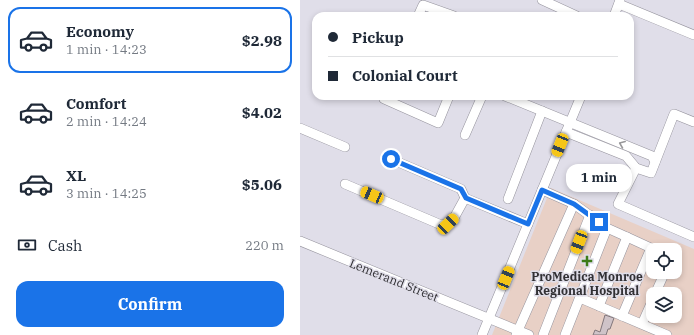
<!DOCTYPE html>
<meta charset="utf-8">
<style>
:root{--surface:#fff;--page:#f2f2f3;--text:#1f2937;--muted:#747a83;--line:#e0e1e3;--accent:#1a73e8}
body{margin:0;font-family:"IBM Plex Serif",serif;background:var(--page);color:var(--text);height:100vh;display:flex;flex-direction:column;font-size:15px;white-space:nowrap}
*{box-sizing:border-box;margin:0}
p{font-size:13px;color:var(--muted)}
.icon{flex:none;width:22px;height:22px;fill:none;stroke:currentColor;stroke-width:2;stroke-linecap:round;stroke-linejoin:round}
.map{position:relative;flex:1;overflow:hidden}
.panel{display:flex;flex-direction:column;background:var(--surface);width:300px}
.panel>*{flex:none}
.top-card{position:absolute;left:12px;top:12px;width:322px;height:88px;border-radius:12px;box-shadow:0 2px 6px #0003;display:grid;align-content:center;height:88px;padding:0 16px;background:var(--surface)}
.controls{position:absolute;left:346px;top:243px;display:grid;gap:8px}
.controls a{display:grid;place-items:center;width:36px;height:36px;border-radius:8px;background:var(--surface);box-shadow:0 2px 6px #0003;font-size:20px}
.end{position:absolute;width:18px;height:18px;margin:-9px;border:5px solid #1a73e8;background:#fff;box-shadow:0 0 0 2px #fff}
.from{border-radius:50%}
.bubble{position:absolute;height:28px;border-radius:12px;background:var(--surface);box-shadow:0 2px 6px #0003;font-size:13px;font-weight:700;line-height:28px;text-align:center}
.car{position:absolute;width:12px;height:24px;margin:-12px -6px;border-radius:5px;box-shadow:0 0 3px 1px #0007;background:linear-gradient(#f5c518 24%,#345 0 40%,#f5c518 0 76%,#345 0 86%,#f5c518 0)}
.top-card b{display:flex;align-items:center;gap:14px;height:38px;font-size:15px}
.top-card b+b{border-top:1px solid var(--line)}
.top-card i{width:10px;height:10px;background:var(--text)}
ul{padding:7px 0 0;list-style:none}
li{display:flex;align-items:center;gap:12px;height:66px;margin:0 8px 6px;padding:0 8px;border:2px solid transparent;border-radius:12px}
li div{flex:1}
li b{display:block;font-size:15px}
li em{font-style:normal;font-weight:700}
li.active{border-color:var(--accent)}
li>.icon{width:36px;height:36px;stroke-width:1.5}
.pay{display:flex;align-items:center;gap:10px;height:44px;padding:0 16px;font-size:15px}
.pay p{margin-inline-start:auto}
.button{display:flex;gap:8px;margin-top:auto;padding:8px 16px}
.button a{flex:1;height:46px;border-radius:12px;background:var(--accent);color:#fff;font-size:16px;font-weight:700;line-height:46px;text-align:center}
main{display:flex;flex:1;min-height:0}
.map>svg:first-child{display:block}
</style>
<main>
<section class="panel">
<ul>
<li class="active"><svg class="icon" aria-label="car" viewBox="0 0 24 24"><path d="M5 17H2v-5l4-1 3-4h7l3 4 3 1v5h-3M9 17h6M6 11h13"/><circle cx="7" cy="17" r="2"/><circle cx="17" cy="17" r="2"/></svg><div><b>Economy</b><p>1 min · 14:23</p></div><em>$2.98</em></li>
<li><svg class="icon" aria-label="car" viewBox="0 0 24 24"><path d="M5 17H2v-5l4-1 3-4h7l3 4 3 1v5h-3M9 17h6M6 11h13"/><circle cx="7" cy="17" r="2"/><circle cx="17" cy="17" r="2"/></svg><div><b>Comfort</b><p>2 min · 14:24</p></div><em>$4.02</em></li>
<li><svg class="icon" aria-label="car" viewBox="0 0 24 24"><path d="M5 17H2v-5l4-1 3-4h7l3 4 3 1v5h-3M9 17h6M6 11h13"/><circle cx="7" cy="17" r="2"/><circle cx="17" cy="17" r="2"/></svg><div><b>XL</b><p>3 min · 14:25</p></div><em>$5.06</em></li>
</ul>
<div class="pay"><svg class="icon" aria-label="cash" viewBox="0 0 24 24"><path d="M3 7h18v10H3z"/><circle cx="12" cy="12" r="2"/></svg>Cash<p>220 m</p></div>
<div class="button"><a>Confirm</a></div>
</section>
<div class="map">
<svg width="394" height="335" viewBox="0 0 394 335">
<rect width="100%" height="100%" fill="#e0dee9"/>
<path fill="#e8d0c6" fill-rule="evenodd" d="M 251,188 L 394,249 L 394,335 L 192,335 ZM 353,250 L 375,250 L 375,272 L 353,272 ZM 353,294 L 375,294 L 375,316 L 353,316 Z"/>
<polygon fill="#cfc3c8" stroke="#81767b" points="305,315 314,318 310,329 308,329 306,335 293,335 295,330 300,332"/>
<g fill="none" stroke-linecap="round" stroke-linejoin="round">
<defs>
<g id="minor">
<polyline points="242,0 277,16"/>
<polyline points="319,4 394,35"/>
<polyline points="118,16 123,5 154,16"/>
<polyline points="314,16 320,0"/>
<polyline points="85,96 84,99 138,123 149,96"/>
<polyline points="205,96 352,156 355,162"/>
<polyline points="394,122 374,114 351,173 336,168 318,204 394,237"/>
<polyline points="0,128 45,147"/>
<polyline points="266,132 326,156 336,168"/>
<polyline points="165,135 182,96"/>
<polyline points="91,159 161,189 165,198 228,224"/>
<polyline points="45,184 139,224 148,224 154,218 165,198"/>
<polyline points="242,190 274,204 307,228 265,335"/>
<polyline points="208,199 242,111"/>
<polyline points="307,228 327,237"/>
<polyline points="0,241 229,335"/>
<polyline points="355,294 365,272"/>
<polyline points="280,298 367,335"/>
<polyline points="299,306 327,237 351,248 322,316"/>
<polyline points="342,324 353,299"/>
<polyline points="182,335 281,96"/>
<polyline points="216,335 274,204"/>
<polyline points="243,335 290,215"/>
</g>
</defs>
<use href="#minor" stroke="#95939d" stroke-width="10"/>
<use href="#minor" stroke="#fff" stroke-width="9"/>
</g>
<defs><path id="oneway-chevron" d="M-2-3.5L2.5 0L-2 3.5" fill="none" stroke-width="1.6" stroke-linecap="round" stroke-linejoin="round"/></defs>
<use stroke="#98989a" href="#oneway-chevron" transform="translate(322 144) rotate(-158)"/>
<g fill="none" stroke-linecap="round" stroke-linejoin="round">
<polyline stroke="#1a73e8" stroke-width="5" points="91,159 161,189 166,198 228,224 242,190 274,204 299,222"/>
</g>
<path fill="#3d7b18" stroke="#e0dee9" stroke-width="1.5" d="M285 255h4v4h4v4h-4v4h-4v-4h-4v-4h4z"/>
<g text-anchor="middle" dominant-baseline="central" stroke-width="3" stroke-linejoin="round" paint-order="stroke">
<g font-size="12" font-weight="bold" fill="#313034" stroke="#e0dee9">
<text x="287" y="276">ProMedica Monroe<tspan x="287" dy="14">Regional Hospital</tspan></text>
</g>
<g font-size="12" fill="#313034" stroke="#e0dee9">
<text transform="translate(94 280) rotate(22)">Lemerand Street</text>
</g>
</g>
</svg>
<div class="controls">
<a><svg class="icon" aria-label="locate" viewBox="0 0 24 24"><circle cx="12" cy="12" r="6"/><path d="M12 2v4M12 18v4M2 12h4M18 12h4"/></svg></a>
<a><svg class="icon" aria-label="layers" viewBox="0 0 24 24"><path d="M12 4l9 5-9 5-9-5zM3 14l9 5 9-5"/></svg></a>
</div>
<i class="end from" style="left:91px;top:159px"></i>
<i class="end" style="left:299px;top:222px"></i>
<div class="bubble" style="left:266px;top:164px;width:66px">1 min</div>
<i class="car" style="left:260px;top:145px;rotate:202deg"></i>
<i class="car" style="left:72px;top:195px;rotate:293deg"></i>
<i class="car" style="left:148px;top:224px;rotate:46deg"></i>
<i class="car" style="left:279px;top:242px;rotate:201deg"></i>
<i class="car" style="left:206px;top:278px;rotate:22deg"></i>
<div class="top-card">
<b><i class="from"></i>Pickup</b>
<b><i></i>Colonial Court</b>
</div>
</div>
</main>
